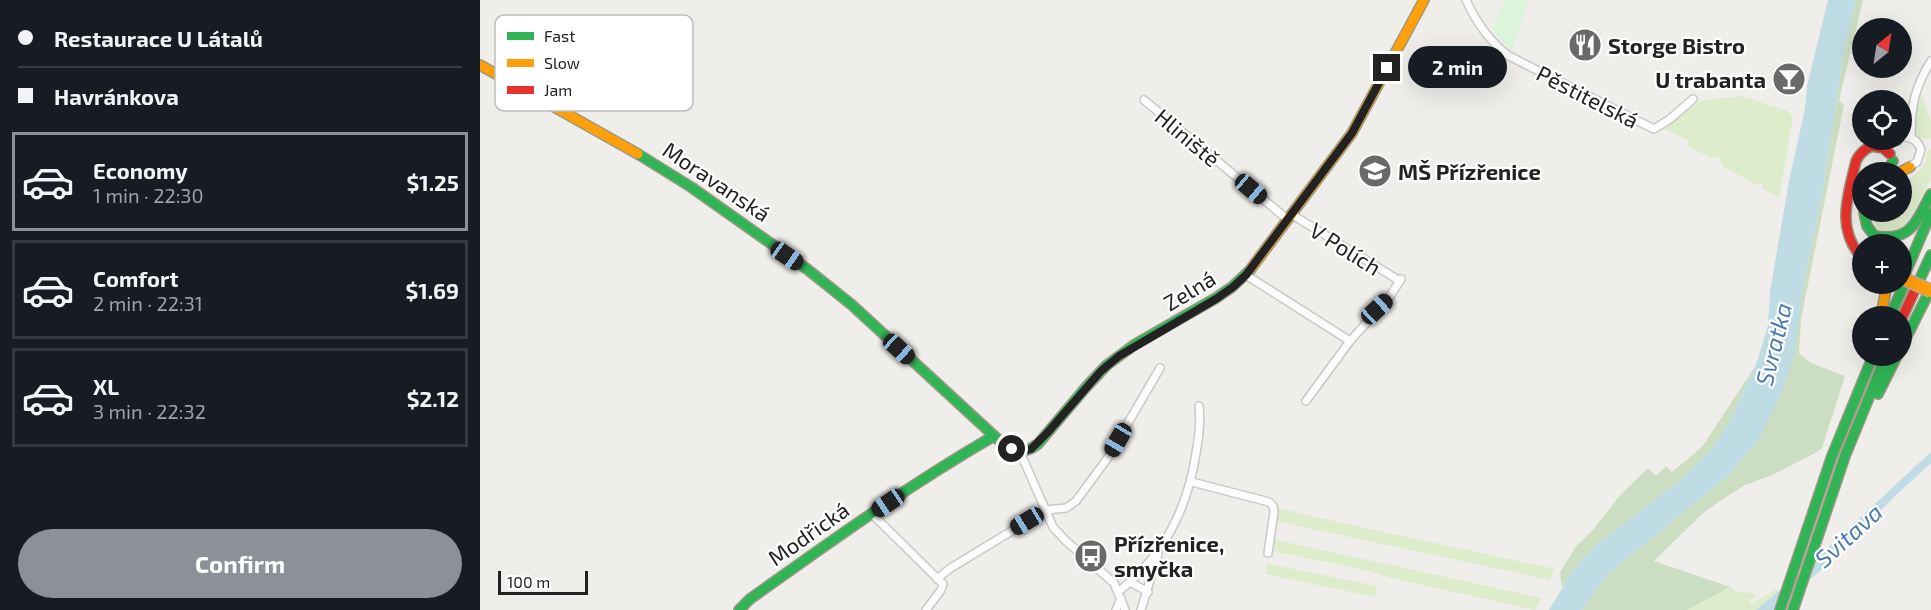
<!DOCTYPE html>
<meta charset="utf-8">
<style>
:root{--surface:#171b24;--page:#242831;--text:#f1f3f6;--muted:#9ea1a6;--line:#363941;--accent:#8c9099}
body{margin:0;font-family:"Exo 2",sans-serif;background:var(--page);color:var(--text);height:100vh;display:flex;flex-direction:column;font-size:22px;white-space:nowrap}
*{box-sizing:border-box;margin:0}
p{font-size:20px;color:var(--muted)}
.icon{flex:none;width:33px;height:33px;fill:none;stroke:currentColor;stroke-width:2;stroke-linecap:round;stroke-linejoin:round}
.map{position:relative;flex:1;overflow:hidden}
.side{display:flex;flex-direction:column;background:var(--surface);width:480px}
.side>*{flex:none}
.banner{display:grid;align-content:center;height:132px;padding:0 18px;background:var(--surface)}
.needle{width:39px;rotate:30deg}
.tools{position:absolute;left:1372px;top:18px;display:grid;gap:12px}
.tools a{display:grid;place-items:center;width:60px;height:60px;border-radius:50%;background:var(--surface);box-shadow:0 6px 24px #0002;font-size:30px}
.scale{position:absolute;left:18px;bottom:15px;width:90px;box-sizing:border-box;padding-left:6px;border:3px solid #222;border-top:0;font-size:16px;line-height:21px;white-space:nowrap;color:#222;-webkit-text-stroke:4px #fff;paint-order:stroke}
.end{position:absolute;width:27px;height:27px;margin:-14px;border:8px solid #222;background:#fff;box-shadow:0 0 0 3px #fff}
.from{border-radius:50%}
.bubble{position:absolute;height:42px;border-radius:21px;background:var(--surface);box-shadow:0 6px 24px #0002;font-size:20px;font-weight:700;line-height:42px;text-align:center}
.car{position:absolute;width:18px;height:36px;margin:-18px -9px;border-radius:8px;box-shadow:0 0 4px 2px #0007;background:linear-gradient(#222 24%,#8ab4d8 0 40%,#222 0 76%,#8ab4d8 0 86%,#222 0)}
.banner b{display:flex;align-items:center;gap:21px;height:57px;font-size:22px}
.banner b+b{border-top:2px solid var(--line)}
.banner i{width:15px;height:15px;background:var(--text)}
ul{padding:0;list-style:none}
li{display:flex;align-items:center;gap:18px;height:99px;margin:0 12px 9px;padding:0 6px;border:3px solid var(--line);border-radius:0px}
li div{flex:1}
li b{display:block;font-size:22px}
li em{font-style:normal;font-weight:700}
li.selected{border-color:var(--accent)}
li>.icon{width:54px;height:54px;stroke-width:1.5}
.button{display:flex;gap:12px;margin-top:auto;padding:12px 18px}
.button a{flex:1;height:69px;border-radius:36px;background:var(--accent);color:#fff;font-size:24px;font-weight:700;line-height:69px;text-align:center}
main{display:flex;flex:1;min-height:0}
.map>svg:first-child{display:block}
</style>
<main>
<section class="side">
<div class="banner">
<b><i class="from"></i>Restaurace U Látalů</b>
<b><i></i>Havránkova</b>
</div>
<ul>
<li class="selected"><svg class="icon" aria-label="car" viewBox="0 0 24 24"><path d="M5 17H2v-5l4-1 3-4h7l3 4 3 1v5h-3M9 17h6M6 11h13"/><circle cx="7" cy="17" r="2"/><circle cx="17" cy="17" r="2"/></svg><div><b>Economy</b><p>1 min · 22:30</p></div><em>$1.25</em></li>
<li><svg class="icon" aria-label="car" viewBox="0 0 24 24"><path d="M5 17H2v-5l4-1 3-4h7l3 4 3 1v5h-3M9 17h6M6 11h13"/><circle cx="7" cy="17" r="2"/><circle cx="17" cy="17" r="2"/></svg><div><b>Comfort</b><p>2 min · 22:31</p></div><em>$1.69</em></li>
<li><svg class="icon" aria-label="car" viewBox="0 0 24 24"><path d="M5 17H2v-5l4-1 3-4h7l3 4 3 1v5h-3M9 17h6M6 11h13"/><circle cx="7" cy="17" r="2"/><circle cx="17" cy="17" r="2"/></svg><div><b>XL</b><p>3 min · 22:32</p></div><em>$2.12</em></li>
</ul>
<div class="button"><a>Confirm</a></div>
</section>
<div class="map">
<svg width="1451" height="610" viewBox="0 0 1451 610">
<rect width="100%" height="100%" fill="#f0eeeb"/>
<g fill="#ddeccb">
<polygon points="1261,96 1308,111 1313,117 1299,198 1282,188 1282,184 1275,184 1242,166 1240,157 1231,158 1208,146 1209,141 1184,129 1219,102 1225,100"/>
<path d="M 1442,96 L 1451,123 L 1451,138 L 1446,139 L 1439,137 C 1431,126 1434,106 1442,96 Z"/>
<path d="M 1451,148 L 1451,180 L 1428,221 L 1416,231 C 1399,232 1392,231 1395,212 L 1422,212 L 1422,183 C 1436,175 1446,168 1448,150 Z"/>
<polygon points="796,507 840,518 1075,569 1070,580 795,521"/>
<polygon points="792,539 1062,598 1055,610 907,577 893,572 867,566 791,551"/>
<polygon points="787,561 789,564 897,586 895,597 785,574"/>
<polygon points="1250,587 1255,589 1254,592 1256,594 1259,591 1267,593 1270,592 1277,597 1269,600 1272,604 1298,588 1297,592 1276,610 1207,610"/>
</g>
<g fill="#cbdec1">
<polygon points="1376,0 1383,0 1359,100 1364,105 1321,319 1319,353 1331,363 1365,376 1342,448 1335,453 1292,475 1265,485 1249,495 1224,512 1174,561 1250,587 1207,610 1102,610 1127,575 1249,475 1271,449 1276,445 1324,281 1342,196 1363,56"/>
<polygon points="1276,365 1250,420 1235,445 1203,478 1116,545 1093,570 1082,588 1080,572 1097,545 1112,531 1142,493 1168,468 1176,476 1186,466 1192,472 1222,447"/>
</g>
<polygon fill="#daf5da" points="1025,0 1048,0 1032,50 1012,31"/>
<g fill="#bfdbe3">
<polygon points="1348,0 1376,0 1363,56 1342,196 1324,281 1314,356 1303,390 1276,445 1271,449 1249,475 1127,575 1102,610 1069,610 1093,570 1116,545 1203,478 1235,445 1250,420 1276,365 1288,325 1290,292 1309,181 1325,109 1327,86"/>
<polygon points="1451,452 1451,463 1415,496 1341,570 1294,610 1276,610 1320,573"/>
</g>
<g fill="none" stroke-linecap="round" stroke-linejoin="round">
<defs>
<g id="street">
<path d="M 986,0 C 996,22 1010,42 1029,56 L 1174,129 L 1190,119 L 1213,99"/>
<polyline points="664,100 807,219"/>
<path d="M 1422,137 C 1432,136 1438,141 1441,150 L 1437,162 L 1427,168"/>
<path d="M 1431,138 C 1431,107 1434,88 1451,61"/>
<polyline points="811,214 920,281"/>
<polyline points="766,275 870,341"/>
<polyline points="826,401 870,341 908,299 921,279"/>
<polyline points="540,452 573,527 586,541 634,583 645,610"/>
<polyline points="712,482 789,502 793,506 794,512 788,553"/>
<polyline points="392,514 463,584 461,590 446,610"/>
<polyline points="457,579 469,569 566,510 586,508 596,501 627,459 680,368"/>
<polyline points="650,582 668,592"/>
<path d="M 638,592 C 684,555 707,511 716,453 C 719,437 721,423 719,406"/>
<polyline points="636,610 641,598"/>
<polyline points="661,610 678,554"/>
</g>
<g id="fast">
<path d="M 158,154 L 211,187 L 327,269 L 372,305 L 524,445 C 539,452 544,454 558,444 L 607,386 L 627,365 L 654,345 L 736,298 L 752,287 L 770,270"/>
<polyline points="1407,172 1413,161"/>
<polyline points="1384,212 1387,226 1398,241"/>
<path d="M 1395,236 C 1431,242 1436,222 1451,194"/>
<polyline points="1425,274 1451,213"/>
<polyline points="1439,281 1451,255"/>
<polyline points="1410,316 1424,285"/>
<polyline points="1422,346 1447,296"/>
<polyline points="1398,394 1417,356"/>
<path d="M 259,610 L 270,599 C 350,542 429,485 514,436"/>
<polyline points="1300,610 1352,456 1393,356"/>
<polyline points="1313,610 1365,456 1406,356"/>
</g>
<g id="slow">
<polyline points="0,65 158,154"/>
<polyline points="1420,172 1430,167"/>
<polyline points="770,270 872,133 944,0"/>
<polyline points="1401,316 1407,284"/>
</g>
<g id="jam">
<polyline points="1392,146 1403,148 1410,154"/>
<path d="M 1383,259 C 1355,229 1368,196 1376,161 C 1384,144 1401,143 1417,140"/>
<polyline points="1422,318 1435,290"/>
</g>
</defs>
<use href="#street" stroke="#c9c8c7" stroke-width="10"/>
<use href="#fast" stroke="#999a82" stroke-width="12"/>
<use href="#slow" stroke="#999a82" stroke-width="12"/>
<use href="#jam" stroke="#999a82" stroke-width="12"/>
<use href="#street" stroke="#fdfcfc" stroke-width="7"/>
<use href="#fast" stroke="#30b455" stroke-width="9"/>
<use href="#slow" stroke="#ff9f0a" stroke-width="9"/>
<use href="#jam" stroke="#e5322d" stroke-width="9"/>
<defs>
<polyline id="slow-bridge" points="1422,278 1451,291"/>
</defs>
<use href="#slow-bridge" stroke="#c5a2ac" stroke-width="15" stroke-linecap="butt"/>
<use href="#slow-bridge" stroke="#ff9f0a" stroke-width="12"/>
</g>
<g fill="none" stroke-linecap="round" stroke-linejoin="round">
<polyline stroke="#222" stroke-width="8" points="532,449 540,452 551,449 568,432 621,371 639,356 736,299 753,287 766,275 872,133 907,68"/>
</g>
<defs>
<symbol id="restaurant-disc" viewBox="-11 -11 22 22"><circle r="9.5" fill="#6a6968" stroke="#fff"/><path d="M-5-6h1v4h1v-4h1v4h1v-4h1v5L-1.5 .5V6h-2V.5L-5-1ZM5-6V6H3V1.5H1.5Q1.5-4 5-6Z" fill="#fff"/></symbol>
<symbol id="bar-disc" viewBox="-11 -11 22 22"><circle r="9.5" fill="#6a6968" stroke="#fff"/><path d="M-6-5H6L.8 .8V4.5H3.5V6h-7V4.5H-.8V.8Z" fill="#fff"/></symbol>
<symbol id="school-disc" viewBox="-11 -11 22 22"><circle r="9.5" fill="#6a6968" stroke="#fff"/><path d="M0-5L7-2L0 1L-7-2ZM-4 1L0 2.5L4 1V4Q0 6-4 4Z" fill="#fff"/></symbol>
<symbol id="bus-disc" viewBox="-11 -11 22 22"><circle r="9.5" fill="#6a6968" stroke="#fff"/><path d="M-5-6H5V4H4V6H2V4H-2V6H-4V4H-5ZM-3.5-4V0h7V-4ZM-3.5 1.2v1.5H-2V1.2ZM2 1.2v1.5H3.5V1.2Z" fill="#fff"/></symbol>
</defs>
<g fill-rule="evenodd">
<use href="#restaurant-disc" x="1086" y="26" width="38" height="38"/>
<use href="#bar-disc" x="1290" y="60" width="38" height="38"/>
<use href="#school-disc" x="876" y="152" width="38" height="38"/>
<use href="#bus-disc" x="592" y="537" width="38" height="38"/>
</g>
<g text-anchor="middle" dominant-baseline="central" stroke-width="4.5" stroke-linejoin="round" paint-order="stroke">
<g font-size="22" font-weight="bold" fill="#222" stroke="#fff" text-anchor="start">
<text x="1128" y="45">Storge Bistro</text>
<text x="1286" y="79" text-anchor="end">U trabanta</text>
<text x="918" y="171">MŠ Přízřenice</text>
<text x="634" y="543">Přízřenice,<tspan x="634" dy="25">smyčka</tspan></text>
</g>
<g font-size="22" fill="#222" stroke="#fff">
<text transform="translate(1108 96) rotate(27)">Pěstitelská</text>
<text transform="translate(708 137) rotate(40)">Hliniště</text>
<text transform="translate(237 181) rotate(34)">Moravanská</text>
<text transform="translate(866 248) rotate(32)">V Polích</text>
<text transform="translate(709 290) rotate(-31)">Zelná</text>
<text transform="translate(328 533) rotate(-35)">Modřická</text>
</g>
<g font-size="24" font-style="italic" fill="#4a7aab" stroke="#fff">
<text transform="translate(1293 344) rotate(-76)">Svratka</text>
<text transform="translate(1368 535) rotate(-42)">Svitava</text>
</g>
</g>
<rect x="15" y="15" width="198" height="96" rx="9" fill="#fff" stroke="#bdbdbd" stroke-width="1.5"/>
<rect x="27" y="32" width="27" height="8" fill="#30b455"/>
<rect x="27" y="59" width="27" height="8" fill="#ff9f0a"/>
<rect x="27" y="86" width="27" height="8" fill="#e5322d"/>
<g font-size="16" fill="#222">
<text x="64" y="42">Fast</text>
<text x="64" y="69">Slow</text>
<text x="64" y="96">Jam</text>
</g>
</svg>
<div class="tools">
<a><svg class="needle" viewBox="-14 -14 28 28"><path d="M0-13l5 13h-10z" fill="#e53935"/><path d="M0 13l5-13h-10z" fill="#9ea1a6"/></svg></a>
<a><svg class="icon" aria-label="locate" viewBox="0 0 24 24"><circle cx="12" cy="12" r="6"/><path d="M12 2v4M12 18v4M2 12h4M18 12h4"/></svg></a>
<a><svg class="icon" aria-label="layers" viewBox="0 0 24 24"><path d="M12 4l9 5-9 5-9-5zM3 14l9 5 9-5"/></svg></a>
<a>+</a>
<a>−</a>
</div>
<div class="scale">100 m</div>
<i class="end from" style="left:532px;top:449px"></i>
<i class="end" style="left:907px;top:68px"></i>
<div class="bubble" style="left:928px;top:46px;width:99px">2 min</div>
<i class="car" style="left:771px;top:189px;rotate:130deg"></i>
<i class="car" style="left:307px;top:256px;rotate:125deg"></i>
<i class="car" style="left:897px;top:309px;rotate:47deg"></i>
<i class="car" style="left:419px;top:349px;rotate:132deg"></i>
<i class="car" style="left:638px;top:440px;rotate:210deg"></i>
<i class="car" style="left:408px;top:503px;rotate:236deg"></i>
<i class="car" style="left:547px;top:521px;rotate:239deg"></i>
</div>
</main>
